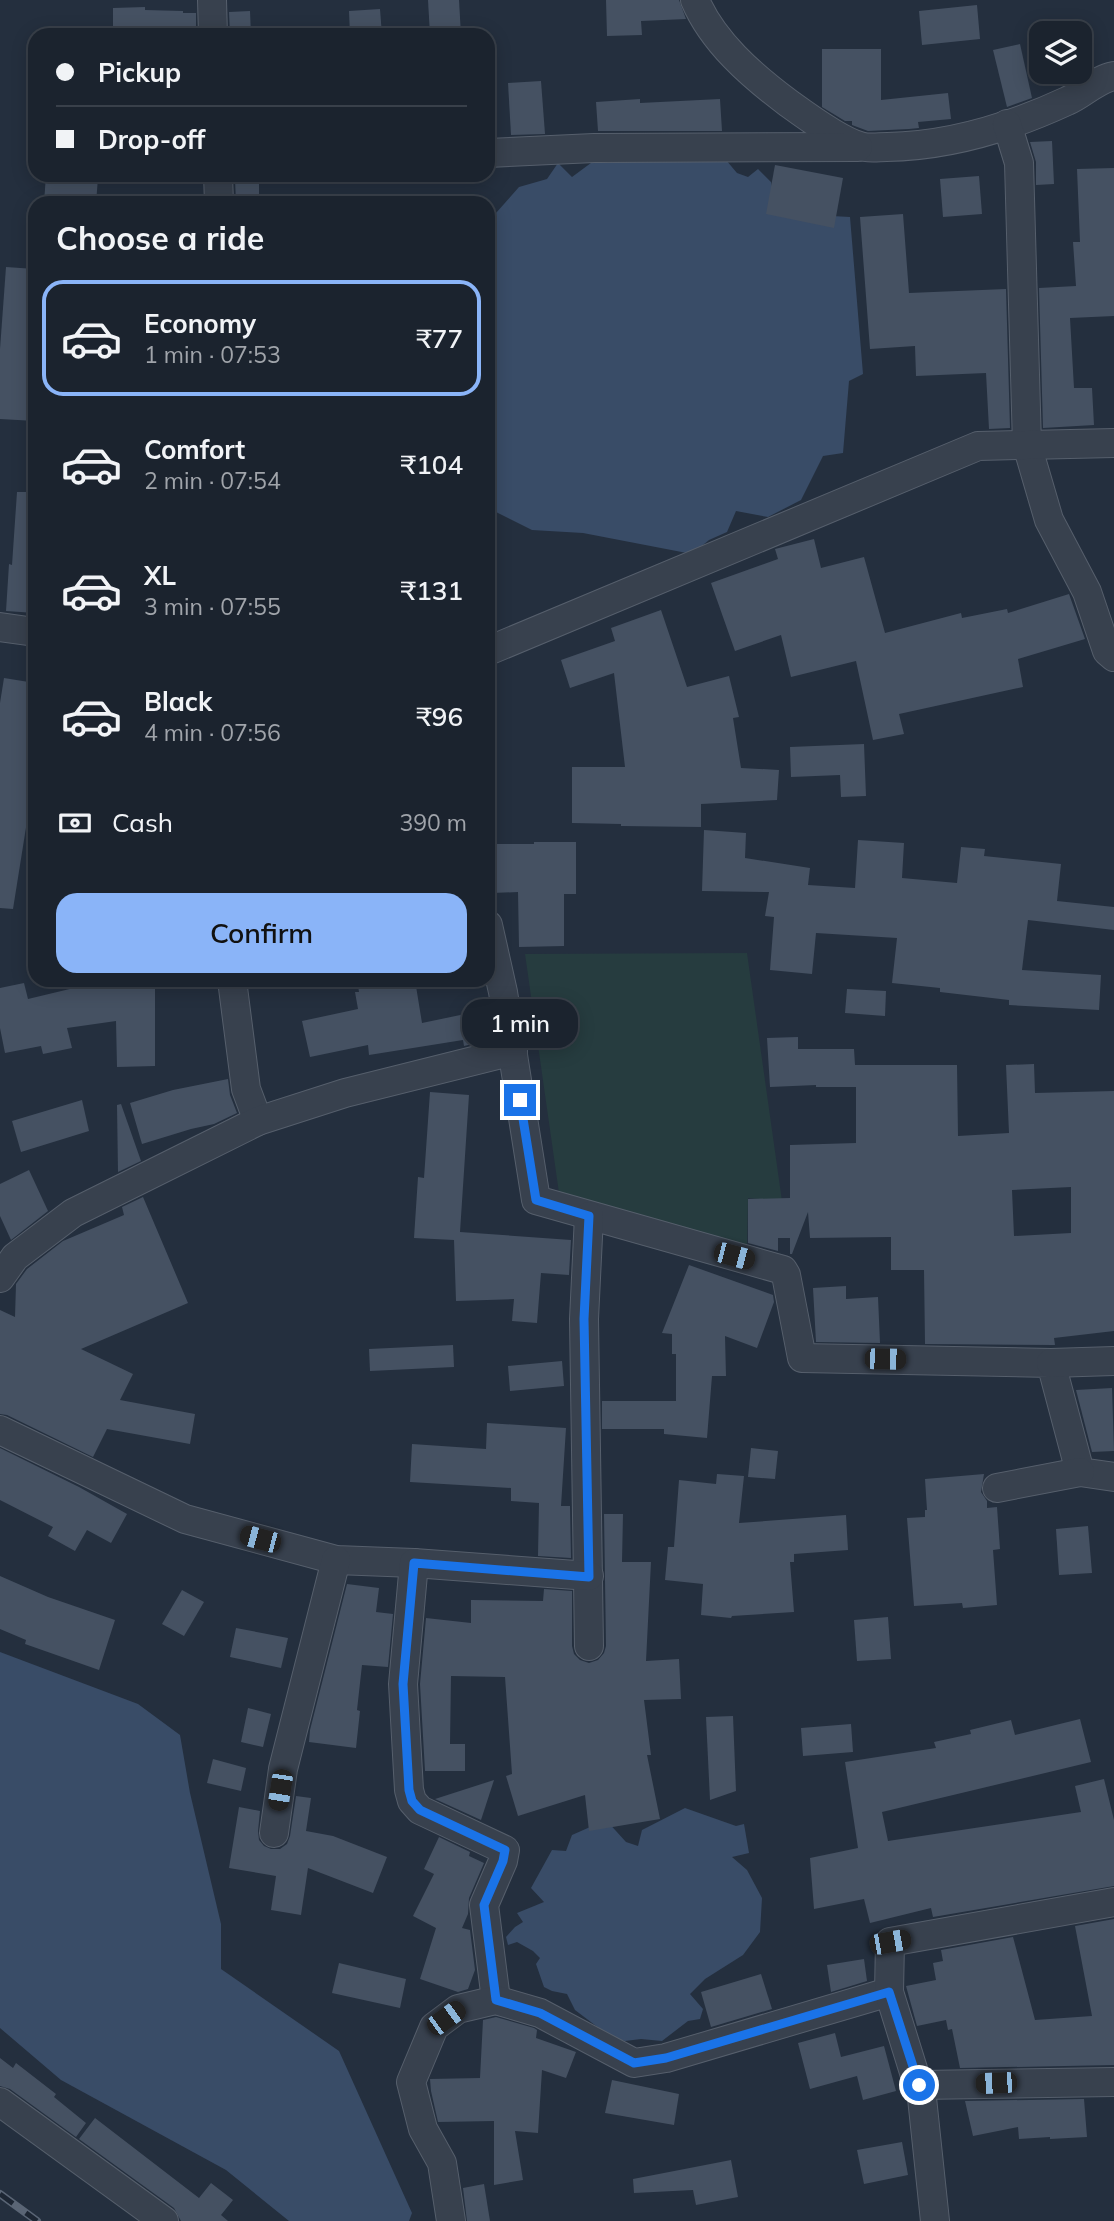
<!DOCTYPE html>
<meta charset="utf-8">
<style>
:root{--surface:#1b232e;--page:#242b36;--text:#f1f3f6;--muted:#a0a4aa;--line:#39404a;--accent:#8ab4f8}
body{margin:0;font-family:Mulish,sans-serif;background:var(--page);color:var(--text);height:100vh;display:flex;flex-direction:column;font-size:26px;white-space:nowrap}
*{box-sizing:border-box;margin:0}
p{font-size:23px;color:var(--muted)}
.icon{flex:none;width:38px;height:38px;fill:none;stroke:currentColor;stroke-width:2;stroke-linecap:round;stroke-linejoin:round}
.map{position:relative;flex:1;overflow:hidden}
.sheet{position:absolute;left:28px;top:196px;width:467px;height:791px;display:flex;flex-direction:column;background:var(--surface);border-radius:21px;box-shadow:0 4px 18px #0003,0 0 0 2px var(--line)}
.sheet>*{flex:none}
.guide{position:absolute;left:28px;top:28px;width:467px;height:154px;border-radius:21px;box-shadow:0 4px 18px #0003,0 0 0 2px var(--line);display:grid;align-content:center;height:154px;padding:0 28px;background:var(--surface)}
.controls{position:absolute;left:1029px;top:21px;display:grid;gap:14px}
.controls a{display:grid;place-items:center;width:63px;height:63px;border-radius:14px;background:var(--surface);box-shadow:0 4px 18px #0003,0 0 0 2px var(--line);font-size:35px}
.end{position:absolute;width:32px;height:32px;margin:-16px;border:9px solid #1a73e8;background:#fff;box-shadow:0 0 0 4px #fff}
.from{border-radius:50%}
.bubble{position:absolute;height:49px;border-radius:21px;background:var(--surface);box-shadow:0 4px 18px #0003,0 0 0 2px var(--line);font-size:23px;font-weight:600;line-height:49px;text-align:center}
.car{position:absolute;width:21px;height:42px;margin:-21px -10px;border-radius:9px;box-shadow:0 0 5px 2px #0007;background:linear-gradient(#222 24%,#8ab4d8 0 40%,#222 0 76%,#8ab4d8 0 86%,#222 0)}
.guide b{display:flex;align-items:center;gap:24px;height:66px;font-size:26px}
.guide b+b{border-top:2px solid var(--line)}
.guide i{width:18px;height:18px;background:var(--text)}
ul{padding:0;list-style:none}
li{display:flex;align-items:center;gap:21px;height:116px;margin:0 14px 10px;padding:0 14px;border:4px solid transparent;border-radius:21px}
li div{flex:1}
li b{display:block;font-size:26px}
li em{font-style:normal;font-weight:600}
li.selected{border-color:var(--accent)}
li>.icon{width:63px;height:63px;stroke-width:1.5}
h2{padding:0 28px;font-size:32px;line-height:84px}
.pay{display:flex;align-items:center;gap:18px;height:77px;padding:0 28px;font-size:26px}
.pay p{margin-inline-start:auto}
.primary-button{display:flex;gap:14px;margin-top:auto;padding:14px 28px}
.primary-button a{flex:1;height:80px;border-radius:21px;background:var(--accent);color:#111;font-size:28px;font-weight:600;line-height:80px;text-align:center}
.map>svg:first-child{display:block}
</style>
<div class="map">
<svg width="1114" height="2221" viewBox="0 0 1114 2221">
<rect width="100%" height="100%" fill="#242f3e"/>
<polygon fill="#263c3f" points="747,953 782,1201 748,1198 747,1245 560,1200 525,954"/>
<g fill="#394c67">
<path d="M 595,160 L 608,163 L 623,161 L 726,160 L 737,173 L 748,177 L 758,169 L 771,182 L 777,213 L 850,217 L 863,374 L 849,381 L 843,453 L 823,456 L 801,500 L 768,517 L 736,511 L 727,532 L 709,540 L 692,554 L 583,533 L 532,530 L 488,508 L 488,490 L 496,485 L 490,469 L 491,410 C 487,401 485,386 492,378 L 488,370 L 488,222 L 519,187 L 547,179 L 558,163 L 572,177 Z"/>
<polygon points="0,1652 138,1704 180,1735 190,1793 221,1924 221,1969 339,2051 412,2213 409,2221 289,2221 226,2170 61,2080 0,2028"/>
<polygon points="685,1808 736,1826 744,1824 749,1853 732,1857 747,1870 762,1898 760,1932 743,1955 705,1979 690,1994 703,2009 700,2019 688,2021 662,2041 641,2039 625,2041 612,2038 575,2010 567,1994 552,1991 544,1987 536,1964 540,1958 533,1951 517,1942 508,1945 506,1937 515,1927 523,1922 517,1913 544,1902 531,1888 552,1850 566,1851 572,1835 606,1820 626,1842 638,1846 642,1830"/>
</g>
<g fill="#455162" fill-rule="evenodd">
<polygon points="428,0 459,0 461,35 430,35"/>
<polygon points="606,0 679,0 686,19 641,21 642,35 607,36"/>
<polygon points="977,5 980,39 922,45 919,11"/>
<polygon points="145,7 145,10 183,11 183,13 196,13 196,35 113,35 113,8"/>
<polygon points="380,9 382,35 350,35 349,11"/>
<polygon points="250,11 251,35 230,35 229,12"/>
<polygon points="1020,44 1032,98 1007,107 993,50"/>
<polygon points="822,49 881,49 881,100 948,93 951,119 918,122 919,128 909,129 868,131 852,125 852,121 845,121 822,107"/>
<polygon points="541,81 545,134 511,135 508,83"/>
<polygon points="640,99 640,103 720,99 722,131 598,131 596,102"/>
<polygon points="1052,141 1054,184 1036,185 1036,162 1030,142"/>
<polygon points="775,165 843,178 834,228 766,214"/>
<polygon points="1114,168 1114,316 1070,318 1074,388 1092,388 1094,425 1043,428 1039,288 1076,286 1073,242 1080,242 1077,169"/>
<polygon points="46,175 98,178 96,203 44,203"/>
<polygon points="979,176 982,214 943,217 940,179"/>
<polygon points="235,179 259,179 259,203 236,203"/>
<polygon points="903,214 909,293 1006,289 1010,428 989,429 986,373 916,376 915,346 870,349 860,217"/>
<polygon points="6,267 35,269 35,421 0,419 0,349"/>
<polygon points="17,492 35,492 35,613 6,611 9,564 12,565"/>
<polygon points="814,539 821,568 864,557 885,633 961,613 962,618 1007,609 1008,613 1069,594 1085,639 1018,659 1023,687 899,714 904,734 873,740 856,661 791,677 781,635 735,651 711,583 778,559 775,549"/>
<polygon points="661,610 687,687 729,676 739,717 733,718 741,768 779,770 777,800 701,804 701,827 621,826 621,824 572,823 572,767 625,767 614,673 570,688 561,660 615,641 611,628"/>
<polygon points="4,678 35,683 35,771 13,909 0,908 0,703"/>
<polygon points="864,744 866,796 841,797 840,775 791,777 790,747"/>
<polygon points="704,830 746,833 745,858 810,868 808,885 855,888 858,840 904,843 902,878 957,883 961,847 985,849 984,856 1061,864 1057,901 1114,907 1114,930 1028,920 1022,970 1101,975 1099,1010 1009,1005 1009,1000 940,992 940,988 892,983 897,938 816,933 812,974 770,970 774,917 765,916 769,892 702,891"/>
<polygon points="534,842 576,842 576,894 564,894 564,946 519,947 518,892 492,893 492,844 534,844"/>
<polygon points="132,980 155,980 155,1066 117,1067 116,1021 67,1028 72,1048 43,1054 41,1046 5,1053 0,1028 0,988 24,983 28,999 78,987"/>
<polygon points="357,980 415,980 422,1023 489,1009 494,1039 464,1046 463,1040 369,1055 368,1045 310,1057 302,1021 358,1009 355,992 359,992"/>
<polygon points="847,989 886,991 885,1016 845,1013"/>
<path d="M 798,1037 L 798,1049 L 854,1049 L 855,1065 L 957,1065 L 958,1136 L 1009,1133 L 1006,1065 L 1034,1064 L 1035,1093 L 1114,1091 L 1114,1331 L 1054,1338 L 1055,1345 L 925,1344 L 924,1270 L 891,1270 L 891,1237 L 810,1238 L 808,1212 L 792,1254 L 790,1254 L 790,1238 L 778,1238 L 778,1251 L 748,1243 L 748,1199 L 790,1198 L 790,1145 L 856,1143 L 856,1087 L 816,1087 L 816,1085 L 770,1087 L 767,1038 ZM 1071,1187 L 1071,1233 L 1014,1236 L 1012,1190 Z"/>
<polygon points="228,1079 230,1095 237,1113 214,1124 191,1129 142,1144 130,1103 173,1090"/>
<polygon points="430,1092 469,1095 460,1232 571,1240 569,1275 541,1273 537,1323 512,1321 514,1299 456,1301 454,1240 414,1238 418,1177 424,1178"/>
<polygon points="82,1100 89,1131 21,1152 12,1121"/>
<polygon points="121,1104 141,1161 118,1172 117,1105"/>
<polygon points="29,1170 48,1211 11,1240 0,1216 0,1184"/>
<polygon points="143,1197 188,1303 81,1349 133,1374 120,1400 195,1414 190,1444 107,1429 93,1457 7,1415 0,1414 0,1310 15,1317 16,1284 27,1269 63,1241 124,1215 122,1207"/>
<polygon points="689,1265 773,1295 774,1302 757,1348 725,1336 726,1376 712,1376 707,1438 664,1434 664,1429 602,1429 602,1401 676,1401 676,1354 672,1354 672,1334 662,1333"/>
<polygon points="846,1286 846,1299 878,1297 880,1343 816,1342 813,1288"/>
<polygon points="453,1345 454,1367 370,1371 369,1349"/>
<polygon points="562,1361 564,1386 510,1391 508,1366"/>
<polygon points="1112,1388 1114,1451 1092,1452 1076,1390"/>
<polygon points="487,1423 566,1428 561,1506 570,1506 571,1558 538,1556 539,1503 511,1501 511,1488 410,1482 412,1444 486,1449"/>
<polygon points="0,1448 79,1487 127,1514 111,1543 87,1530 75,1551 48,1536 53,1527 0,1500"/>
<polygon points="751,1448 778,1451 775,1479 748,1477"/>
<polygon points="717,1474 744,1476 739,1523 846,1515 848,1550 794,1554 794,1562 790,1562 794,1612 732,1616 731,1618 701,1615 703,1584 665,1580 668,1547 674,1547 679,1480 716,1484"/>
<polygon points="984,1474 981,1492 987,1501 987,1508 997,1507 1000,1549 993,1550 997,1605 963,1608 962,1603 914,1606 907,1518 925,1517 925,1510 927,1510 925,1479"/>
<polygon points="604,1514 623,1514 622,1562 651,1562 646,1661 679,1659 681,1699 644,1700 651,1755 647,1755 660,1819 589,1831 585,1795 518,1816 506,1776 512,1774 505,1677 451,1676 450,1744 465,1744 465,1771 425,1771 420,1684 426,1618 471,1623 471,1600 543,1601 544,1589 572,1591 572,1646 574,1654 580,1660 589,1663 598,1660 604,1653 606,1646"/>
<polygon points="1088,1526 1092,1573 1059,1575 1056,1529"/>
<polygon points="0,1576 48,1597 115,1620 99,1670 25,1644 26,1640 0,1629"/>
<polygon points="347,1584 379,1588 376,1612 393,1614 388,1667 362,1665 357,1710 360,1711 356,1748 309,1742 310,1730"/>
<polygon points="182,1590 204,1602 184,1636 162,1624"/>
<polygon points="888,1617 891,1659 857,1661 854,1620"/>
<polygon points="236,1628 288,1638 281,1668 230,1657"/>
<polygon points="248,1708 271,1714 263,1747 241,1742"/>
<polygon points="733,1716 736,1791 710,1800 706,1717"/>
<polygon points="1080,1719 1091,1762 882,1812 888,1841 1081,1812 1075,1786 1104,1779 1114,1820 1114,1886 933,1917 931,1908 870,1923 864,1899 814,1909 810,1858 858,1848 845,1762 936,1748 934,1742 971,1734 970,1730 1011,1720 1015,1735"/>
<polygon points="851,1724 853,1752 803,1756 801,1728"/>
<polygon points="213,1759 246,1768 241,1791 207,1783"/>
<polygon points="494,1780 481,1820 435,1799"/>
<polygon points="296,1796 311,1798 306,1831 333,1836 387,1857 373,1893 308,1868 301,1915 271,1910 276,1876 229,1868 239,1807 260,1811 258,1831 259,1840 264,1846 271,1849 280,1849 287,1844 290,1836"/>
<polygon points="439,1837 470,1852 469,1856 484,1863 469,1898 468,1914 462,1928 470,1930 475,1970 468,1989 458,1992 420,1979 436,1928 413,1916 434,1874 424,1869"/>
<polygon points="1114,1919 1114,2065 960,2068 952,2029 948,2030 946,2020 917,2026 906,1986 936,1980 933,1963 943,1961 941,1950 1013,1937 1035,2020 1092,2016 1075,1926"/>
<polygon points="864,1959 867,1981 831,1992 827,1965"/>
<polygon points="339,1963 406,1979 400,2008 332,1993"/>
<polygon points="761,1974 772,2009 711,2027 701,1992"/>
<polygon points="496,2017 534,2028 537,2030 536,2038 576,2052 566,2078 542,2070 538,2133 515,2131 523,2180 494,2185 494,2121 438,2122 431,2091 430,2079 480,2078 483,2020"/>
<polygon points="835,2033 841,2057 884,2046 896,2091 863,2100 857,2076 810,2089 798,2043"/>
<polygon points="0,2058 13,2068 16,2063 56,2094 54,2097 86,2123 76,2137 10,2089 0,2086"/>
<polygon points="612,2080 679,2094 674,2125 605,2113"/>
<polygon points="1084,2099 1087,2137 1050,2139 1050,2137 1019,2139 1018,2127 973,2136 965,2101"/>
<polygon points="95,2118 199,2198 211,2183 233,2200 221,2215 228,2221 181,2221 174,2208 79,2139"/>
<polygon points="902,2142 908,2175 864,2184 857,2150"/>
<polygon points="731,2160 738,2197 696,2205 693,2190 634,2193 633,2179"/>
<polygon points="484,2184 490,2221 467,2221 463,2188"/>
</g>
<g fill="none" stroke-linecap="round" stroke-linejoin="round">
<defs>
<g id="minor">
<polyline points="212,0 213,35"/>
<path d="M 695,0 C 713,42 751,75 787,102 C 805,115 840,141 860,146 C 868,149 879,147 887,147 C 949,146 1011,127 1067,101 C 1083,94 1097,79 1114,76"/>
<polyline points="1007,124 1019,163 1027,445 1049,520 1087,592 1107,651 1114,657"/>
<polyline points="488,153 594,148 858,147"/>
<polyline points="218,175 219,203"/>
<polyline points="0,627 35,632"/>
<polyline points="488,651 978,446 1114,443"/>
<polyline points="488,925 503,992 536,1200 783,1270 786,1275 802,1358 1051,1363 1080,1472 1114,1477"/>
<polyline points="232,980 246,1089 258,1121"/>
<polyline points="589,1216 584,1319 589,1646"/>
<polyline points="0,1278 15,1257 73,1213 258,1121 345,1093 513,1051"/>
<polyline points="1051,1363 1114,1361"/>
<polyline points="0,1430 185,1519 336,1560 414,1563 589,1576"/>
<polyline points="997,1488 1080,1472"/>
<polyline points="414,1563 403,1684 409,1790 412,1801 420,1810 505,1850 503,1861 484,1905 496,2000"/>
<polyline points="274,1833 283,1769 336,1560"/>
<polyline points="919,2085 1114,2082"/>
<polyline points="0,2102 164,2221"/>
<polyline points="451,2221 442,2163 423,2129 411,2082 434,2027 458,2009 496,2000 540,2013 634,2063 666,2058 889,1992"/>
<polyline points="935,2221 922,2098 889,1992 890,1942 1114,1902"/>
</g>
</defs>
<use href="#minor" stroke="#565f6c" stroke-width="30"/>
<use href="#minor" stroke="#38414e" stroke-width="28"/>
<defs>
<polyline id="rail" points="0,2194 37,2221"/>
</defs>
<use href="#rail" stroke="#5a6575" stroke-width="8"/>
<use href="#rail" stroke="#1d2633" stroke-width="5" stroke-dasharray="16" stroke-linecap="butt"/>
</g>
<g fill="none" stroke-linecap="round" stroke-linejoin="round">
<polyline stroke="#1a73e8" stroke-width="9" points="520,1100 536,1200 589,1216 584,1319 589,1577 414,1563 403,1684 409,1790 412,1801 420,1810 505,1850 503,1861 484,1905 496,2000 540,2013 634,2063 666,2058 889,1992 919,2085"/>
</g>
</svg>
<div class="controls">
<a><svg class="icon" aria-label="layers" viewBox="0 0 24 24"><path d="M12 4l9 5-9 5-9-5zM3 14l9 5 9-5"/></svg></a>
</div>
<i class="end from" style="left:919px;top:2085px"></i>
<i class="end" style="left:520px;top:1100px"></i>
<div class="bubble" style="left:462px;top:999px;width:116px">1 min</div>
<i class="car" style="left:734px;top:1256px;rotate:105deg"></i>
<i class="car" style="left:885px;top:1359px;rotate:91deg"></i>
<i class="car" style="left:260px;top:1539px;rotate:285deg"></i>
<i class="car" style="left:280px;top:1790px;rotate:189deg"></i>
<i class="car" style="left:890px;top:1942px;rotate:80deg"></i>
<i class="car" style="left:446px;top:2018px;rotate:54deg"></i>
<i class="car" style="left:996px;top:2083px;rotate:268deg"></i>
<div class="guide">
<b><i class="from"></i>Pickup</b>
<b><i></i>Drop-off</b>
</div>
<section class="sheet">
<h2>Choose a ride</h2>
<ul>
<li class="selected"><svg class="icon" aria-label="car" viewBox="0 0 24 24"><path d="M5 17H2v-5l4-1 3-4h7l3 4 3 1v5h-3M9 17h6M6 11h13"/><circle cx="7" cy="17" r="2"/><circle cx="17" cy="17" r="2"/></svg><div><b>Economy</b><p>1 min · 07:53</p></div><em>₹77</em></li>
<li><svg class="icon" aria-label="car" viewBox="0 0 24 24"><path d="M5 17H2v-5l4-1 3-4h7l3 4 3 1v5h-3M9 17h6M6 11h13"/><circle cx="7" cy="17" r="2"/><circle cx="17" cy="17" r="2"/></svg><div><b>Comfort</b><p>2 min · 07:54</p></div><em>₹104</em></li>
<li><svg class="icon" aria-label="car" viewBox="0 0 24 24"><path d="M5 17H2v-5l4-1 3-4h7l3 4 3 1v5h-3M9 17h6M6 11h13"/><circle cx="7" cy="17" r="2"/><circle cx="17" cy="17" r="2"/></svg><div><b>XL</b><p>3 min · 07:55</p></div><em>₹131</em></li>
<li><svg class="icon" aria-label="car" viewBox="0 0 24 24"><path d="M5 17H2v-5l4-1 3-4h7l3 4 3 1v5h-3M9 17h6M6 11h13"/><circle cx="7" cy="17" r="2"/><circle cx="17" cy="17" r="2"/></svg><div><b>Black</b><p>4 min · 07:56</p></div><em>₹96</em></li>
</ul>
<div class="pay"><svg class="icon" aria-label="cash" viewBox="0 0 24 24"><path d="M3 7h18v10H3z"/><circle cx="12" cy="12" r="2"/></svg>Cash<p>390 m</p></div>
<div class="primary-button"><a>Confirm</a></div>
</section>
</div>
